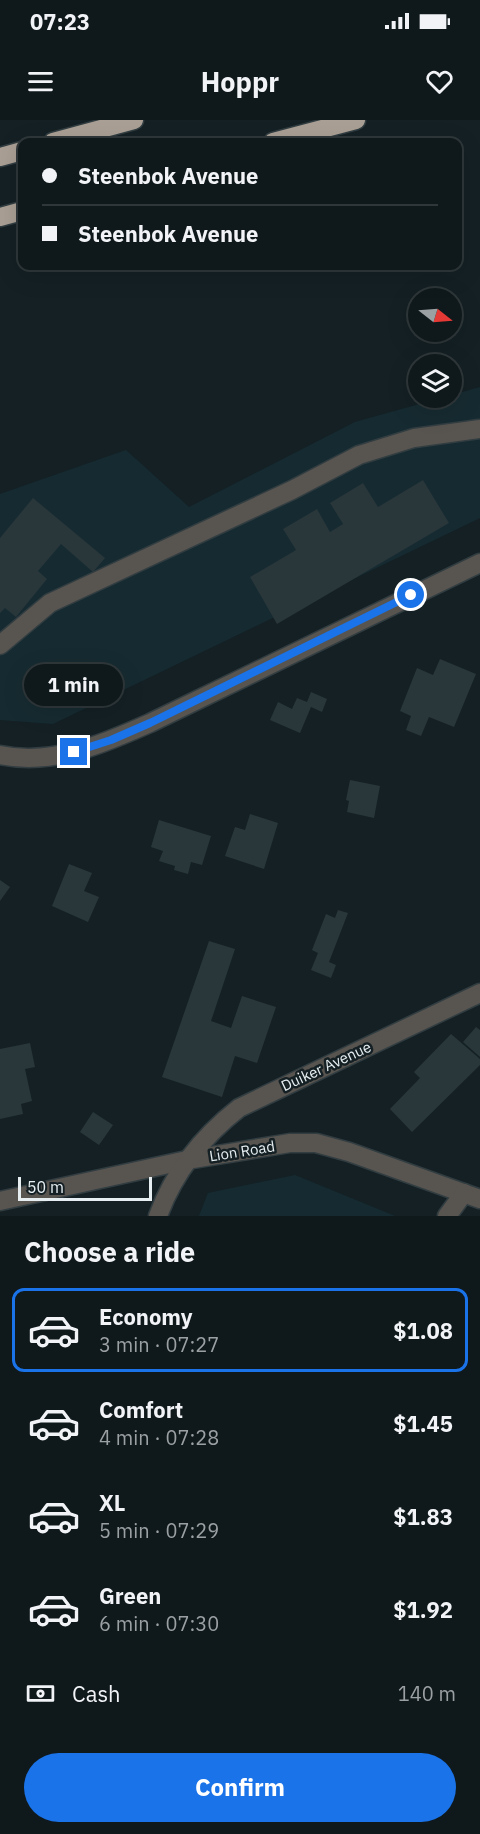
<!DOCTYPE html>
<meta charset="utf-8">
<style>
:root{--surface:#0f181b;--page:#1d2528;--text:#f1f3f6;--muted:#9ba0a3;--line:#2f373a;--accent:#1a73e8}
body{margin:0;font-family:"IBM Plex Sans",sans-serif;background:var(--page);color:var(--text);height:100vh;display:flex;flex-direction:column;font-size:22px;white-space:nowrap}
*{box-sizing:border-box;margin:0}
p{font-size:20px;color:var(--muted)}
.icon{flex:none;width:33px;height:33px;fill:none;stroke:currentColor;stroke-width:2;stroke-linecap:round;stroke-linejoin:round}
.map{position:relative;height:1096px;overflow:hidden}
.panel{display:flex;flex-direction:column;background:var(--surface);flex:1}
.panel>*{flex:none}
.top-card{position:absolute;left:18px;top:18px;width:444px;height:132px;border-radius:12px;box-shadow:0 6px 24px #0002,0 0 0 2px var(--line);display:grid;align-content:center;height:132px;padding:0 24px;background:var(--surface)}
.needle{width:39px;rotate:107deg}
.buttons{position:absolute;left:408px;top:168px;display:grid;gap:12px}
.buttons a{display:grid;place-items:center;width:54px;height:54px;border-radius:50%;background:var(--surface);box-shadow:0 6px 24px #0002,0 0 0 2px var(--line);font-size:30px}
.scale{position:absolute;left:18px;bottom:15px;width:134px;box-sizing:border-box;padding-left:6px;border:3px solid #e6eef1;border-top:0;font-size:16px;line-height:21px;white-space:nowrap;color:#e6eef1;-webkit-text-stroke:4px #142024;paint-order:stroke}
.end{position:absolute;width:27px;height:27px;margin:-14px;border:8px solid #1a73e8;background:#fff;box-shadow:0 0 0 3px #fff}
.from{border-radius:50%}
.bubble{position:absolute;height:42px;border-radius:21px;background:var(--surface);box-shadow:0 6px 24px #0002,0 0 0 2px var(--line);font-size:20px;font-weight:700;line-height:42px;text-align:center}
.top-card b{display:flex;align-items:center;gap:21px;height:57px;font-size:22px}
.top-card b+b{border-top:2px solid var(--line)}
.top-card i{width:15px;height:15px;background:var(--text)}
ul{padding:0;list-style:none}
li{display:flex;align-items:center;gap:18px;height:84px;margin:0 12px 9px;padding:0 12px;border:3px solid transparent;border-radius:12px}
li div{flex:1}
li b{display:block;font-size:22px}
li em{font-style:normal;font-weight:700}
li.current{border-color:var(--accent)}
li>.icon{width:54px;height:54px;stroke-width:1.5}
h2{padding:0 24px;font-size:27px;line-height:72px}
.pay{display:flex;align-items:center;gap:15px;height:66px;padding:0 24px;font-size:22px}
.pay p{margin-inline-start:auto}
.button{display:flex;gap:12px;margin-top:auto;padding:12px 24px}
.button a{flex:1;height:69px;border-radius:36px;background:var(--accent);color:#fff;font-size:24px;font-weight:700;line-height:69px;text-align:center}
.status{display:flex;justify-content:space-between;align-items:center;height:42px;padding:0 30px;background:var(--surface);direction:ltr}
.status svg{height:16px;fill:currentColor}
header{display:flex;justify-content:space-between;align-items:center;height:78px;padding:0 24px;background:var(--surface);font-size:27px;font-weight:700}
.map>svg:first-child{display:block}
</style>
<div class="status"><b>07:23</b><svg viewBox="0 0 49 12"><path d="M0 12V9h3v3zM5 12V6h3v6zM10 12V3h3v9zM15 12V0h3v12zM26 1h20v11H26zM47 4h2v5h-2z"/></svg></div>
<header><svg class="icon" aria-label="menu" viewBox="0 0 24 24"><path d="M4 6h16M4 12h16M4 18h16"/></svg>Hoppr<svg class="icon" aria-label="heart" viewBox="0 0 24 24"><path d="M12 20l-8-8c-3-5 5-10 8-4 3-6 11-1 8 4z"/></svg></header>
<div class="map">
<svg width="480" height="1096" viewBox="0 0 480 1096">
<rect width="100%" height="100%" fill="#142024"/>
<g fill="#162b31">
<polygon points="480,267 480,398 53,604 0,600 0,374 126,330 189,387 355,302 441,278 452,278 452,275"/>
<polygon points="295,1055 395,1096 199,1096 208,1073"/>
</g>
<g fill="#29363a">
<polygon points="423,360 449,403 277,504 250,457 296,430 283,409 317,389 330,412 343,404 330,383 363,363 378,387"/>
<polygon points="33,378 105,438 93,452 61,424 38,451 47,459 16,497 5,488 0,493 0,418"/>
<polygon points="440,539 476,554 454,607 429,597 421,616 406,610 411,596 400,591 417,548 433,555"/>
<polygon points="311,572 327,579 322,592 311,587 300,613 270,600 278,582 292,589 297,578 307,582"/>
<polygon points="350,660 380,666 374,698 347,692 349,681 346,680"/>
<polygon points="250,694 278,703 264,749 225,736 235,707 245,710"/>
<polygon points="159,700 211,716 202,745 191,742 188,754 174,750 175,746 159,741 163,731 151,727"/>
<polygon points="69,744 92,753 84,771 99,777 88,802 52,786"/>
<polygon points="0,760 10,767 0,781"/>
<polygon points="338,790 348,793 329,842 336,845 331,858 311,850 318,833 312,830 326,794 335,798"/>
<polygon points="209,821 235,829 211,901 231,908 242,876 276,887 257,943 235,936 222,977 162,957"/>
<polygon points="476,907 480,910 480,937 463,922"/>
<polygon points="451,914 480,939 480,945 412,1012 390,989 420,958 414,952"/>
<polygon points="30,923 35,947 25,949 32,981 21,984 23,994 0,999 0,929"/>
<polygon points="93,992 113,1005 99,1025 80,1012"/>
</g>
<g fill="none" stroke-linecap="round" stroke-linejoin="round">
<defs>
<g id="minor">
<polyline points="0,525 50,483 292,370 359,335 414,318 480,309"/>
<path d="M 0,635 C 53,646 103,624 150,603 L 480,443"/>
<polyline points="0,1081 187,1040 290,1023 316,1023 349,1032 480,1079"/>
<path d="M 158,1096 C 174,1052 202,1017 239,988 L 480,873"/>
<polyline points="447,1096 464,1073"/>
</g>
<g id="highway">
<polyline points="53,22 134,0"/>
<polyline points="273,22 356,0"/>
<polyline points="0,37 22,31"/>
<polyline points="0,97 22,91"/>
</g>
</defs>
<use href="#minor" stroke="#313d41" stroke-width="21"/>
<use href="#highway" stroke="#313d41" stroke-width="21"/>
<use href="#minor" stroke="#585450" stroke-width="18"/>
<use href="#highway" stroke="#a99f94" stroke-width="18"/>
</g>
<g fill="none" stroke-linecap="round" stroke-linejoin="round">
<polyline stroke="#1a73e8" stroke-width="8" points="74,632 111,620 150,603 411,475"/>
</g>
<g text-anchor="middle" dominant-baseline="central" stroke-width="5" stroke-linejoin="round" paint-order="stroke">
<g font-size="15" fill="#e6eef1" stroke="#142024">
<text transform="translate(326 946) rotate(-25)">Duiker Avenue</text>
<text transform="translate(242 1031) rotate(-9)">Lion Road</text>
</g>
</g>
</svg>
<div class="buttons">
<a><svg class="needle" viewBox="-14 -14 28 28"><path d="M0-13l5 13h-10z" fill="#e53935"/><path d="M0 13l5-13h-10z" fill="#9ba0a3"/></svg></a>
<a><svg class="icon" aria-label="layers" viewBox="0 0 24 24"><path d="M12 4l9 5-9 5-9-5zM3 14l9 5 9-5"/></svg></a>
</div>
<div class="scale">50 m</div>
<i class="end from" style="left:411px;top:475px"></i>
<i class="end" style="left:74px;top:632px"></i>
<div class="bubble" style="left:24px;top:544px;width:99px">1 min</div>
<div class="top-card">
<b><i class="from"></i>Steenbok Avenue</b>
<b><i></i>Steenbok Avenue</b>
</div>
</div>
<section class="panel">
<h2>Choose a ride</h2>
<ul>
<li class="current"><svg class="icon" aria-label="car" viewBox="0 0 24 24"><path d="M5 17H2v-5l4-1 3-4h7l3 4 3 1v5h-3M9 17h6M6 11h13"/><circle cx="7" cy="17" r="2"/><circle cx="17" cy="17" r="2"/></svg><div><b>Economy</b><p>3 min · 07:27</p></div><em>$1.08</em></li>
<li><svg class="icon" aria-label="car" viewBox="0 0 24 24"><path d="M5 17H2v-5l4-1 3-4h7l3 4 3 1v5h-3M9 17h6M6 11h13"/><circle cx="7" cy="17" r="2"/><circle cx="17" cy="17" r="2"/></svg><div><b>Comfort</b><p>4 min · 07:28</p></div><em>$1.45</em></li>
<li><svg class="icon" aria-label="car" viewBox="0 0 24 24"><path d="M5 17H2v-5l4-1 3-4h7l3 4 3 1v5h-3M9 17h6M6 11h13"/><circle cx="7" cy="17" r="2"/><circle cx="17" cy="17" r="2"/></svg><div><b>XL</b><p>5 min · 07:29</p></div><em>$1.83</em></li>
<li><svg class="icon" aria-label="car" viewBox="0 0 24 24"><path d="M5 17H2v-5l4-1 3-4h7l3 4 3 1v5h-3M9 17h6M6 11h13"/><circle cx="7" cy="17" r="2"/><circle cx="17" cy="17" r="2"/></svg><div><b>Green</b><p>6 min · 07:30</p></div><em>$1.92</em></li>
</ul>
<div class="pay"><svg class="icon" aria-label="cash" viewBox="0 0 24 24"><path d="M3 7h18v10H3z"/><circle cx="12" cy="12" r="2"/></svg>Cash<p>140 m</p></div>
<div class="button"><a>Confirm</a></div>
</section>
